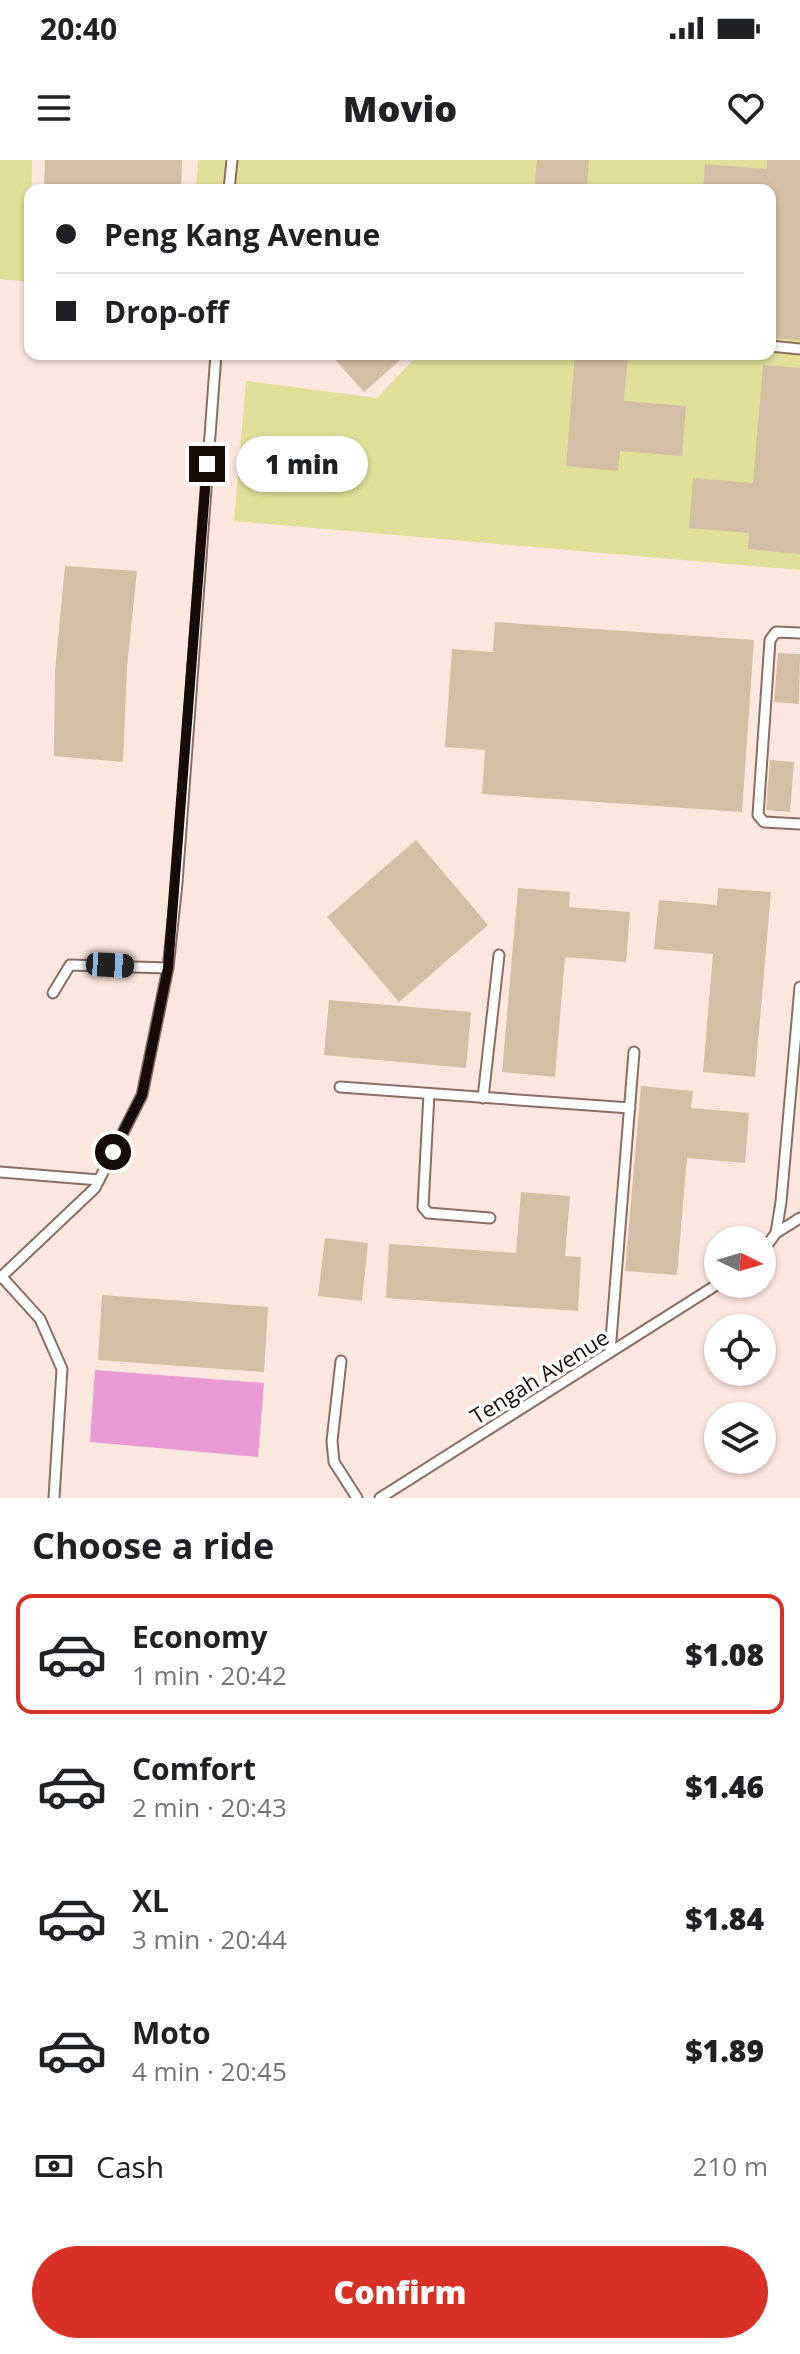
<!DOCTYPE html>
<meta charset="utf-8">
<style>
:root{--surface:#fff;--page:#f6f6f6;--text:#202124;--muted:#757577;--line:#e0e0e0;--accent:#d93025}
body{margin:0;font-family:"Open Sans",sans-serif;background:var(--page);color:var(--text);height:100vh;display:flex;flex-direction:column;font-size:30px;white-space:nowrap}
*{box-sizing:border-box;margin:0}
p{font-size:26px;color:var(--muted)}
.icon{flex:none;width:44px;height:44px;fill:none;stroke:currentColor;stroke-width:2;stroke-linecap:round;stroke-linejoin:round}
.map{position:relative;height:1338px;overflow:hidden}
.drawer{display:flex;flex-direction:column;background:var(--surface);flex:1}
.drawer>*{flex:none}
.guide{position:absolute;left:24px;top:24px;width:752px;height:176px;border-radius:16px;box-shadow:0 2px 6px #0004;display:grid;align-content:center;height:176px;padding:0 32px;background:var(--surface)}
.needle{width:52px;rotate:95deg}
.controls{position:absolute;left:704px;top:1066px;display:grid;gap:16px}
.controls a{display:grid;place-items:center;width:72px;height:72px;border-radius:50%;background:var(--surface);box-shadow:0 2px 6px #0004;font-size:40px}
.end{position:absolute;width:36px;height:36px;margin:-18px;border:10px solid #160b07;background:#fff;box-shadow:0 0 0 4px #fff}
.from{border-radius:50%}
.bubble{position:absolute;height:56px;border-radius:28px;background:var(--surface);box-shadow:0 2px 6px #0004;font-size:26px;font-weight:800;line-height:56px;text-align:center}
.car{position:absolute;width:24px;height:48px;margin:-24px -12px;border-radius:10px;box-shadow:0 0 6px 2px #0007;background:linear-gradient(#222 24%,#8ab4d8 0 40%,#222 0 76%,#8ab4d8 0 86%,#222 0)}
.guide b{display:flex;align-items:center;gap:28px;height:76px;font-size:30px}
.guide b+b{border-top:2px solid var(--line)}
.guide i{width:20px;height:20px;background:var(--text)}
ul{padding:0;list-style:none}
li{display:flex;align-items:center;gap:24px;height:120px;margin:0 16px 12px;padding:0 16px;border:4px solid transparent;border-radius:16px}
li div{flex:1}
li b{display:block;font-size:30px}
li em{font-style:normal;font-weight:800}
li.on{border-color:var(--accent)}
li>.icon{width:72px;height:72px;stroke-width:1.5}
h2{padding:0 32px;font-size:36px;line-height:96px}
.pay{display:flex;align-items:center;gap:20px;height:88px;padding:0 32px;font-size:30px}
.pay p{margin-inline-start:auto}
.action{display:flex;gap:16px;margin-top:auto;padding:16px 32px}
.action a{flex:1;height:92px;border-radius:48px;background:var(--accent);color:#fff;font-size:32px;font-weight:800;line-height:92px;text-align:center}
.status{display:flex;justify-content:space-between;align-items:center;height:56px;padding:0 40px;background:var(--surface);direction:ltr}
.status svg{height:22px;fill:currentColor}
header{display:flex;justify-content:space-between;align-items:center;height:104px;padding:0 32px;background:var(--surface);font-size:36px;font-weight:800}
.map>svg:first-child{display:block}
</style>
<div class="status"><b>20:40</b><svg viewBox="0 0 49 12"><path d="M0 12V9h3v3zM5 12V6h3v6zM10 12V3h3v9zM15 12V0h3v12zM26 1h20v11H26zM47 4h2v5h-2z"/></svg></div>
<header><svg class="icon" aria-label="menu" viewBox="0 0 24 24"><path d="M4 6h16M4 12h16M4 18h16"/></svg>Movio<svg class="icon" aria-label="heart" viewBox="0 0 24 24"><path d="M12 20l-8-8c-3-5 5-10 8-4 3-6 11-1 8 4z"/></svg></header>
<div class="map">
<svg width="800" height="1338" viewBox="0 0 800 1338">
<rect width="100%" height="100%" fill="#fce7df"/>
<g fill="#e0e098">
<polygon points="0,0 32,0 30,122 0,119"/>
<polygon points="198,0 800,0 800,410 234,361 246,221 377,238 419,194 770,194 770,30 196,30"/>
</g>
<polygon fill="#ea99d5" points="95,1210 264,1223 258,1297 90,1282"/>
<g fill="#d3bfa5">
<polygon points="45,0 182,0 181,30 44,30"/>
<polygon points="537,0 589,0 587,30 534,30"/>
<polygon points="767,0 800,0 800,180 770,178 770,30 703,30 705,4 767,9"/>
<polygon points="330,194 407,194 364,232"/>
<polygon points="575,194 628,194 624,241 686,246 682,296 620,291 618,311 566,306"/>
<polygon points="763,205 800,208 800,394 748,389 749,373 689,368 693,318 753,323"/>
<polygon points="65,406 137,411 127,507 123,602 54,596 55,511"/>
<polygon points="495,462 754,480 742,652 482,634 485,590 445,587 452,489 493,492"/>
<polygon points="778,493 800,494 799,544 774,542"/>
<polygon points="770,600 794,602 790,652 766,650"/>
<polygon points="416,680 488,765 399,842 327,757"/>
<polygon points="518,728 570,732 569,747 630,752 626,802 565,797 555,917 502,912"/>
<polygon points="718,728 771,732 755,917 703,912 713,794 654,789 659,740 717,745"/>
<polygon points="329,840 471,852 466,908 324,895"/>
<polygon points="641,926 693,931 691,948 749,953 745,1003 687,998 677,1115 625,1111"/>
<polygon points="521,1032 570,1036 565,1096 581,1097 578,1151 386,1138 389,1084 516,1093"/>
<polygon points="325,1078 368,1083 362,1141 318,1136"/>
<polygon points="102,1135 268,1147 264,1212 98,1200"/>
</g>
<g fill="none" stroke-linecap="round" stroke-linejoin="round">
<defs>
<g id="lane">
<polyline points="229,30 232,0"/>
<polyline points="770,186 800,189"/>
<polyline points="800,473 776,472 770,480 758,655 764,662 800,664"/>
<polyline points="53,833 70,805 168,808"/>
<polyline points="340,927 630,948"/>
<polyline points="429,934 423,1047 428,1053 490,1058"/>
<polyline points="483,938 499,795"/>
<polyline points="0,1012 99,1020"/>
<polyline points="776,1073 800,1058"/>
<polyline points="762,1092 776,1073 781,1042 800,827"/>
<polyline points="2,1117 40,1159 62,1209 54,1338"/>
<polyline points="0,1118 95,1028 142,935 168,808 177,723 216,194"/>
<polyline points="610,1192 634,892"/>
<polyline points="341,1201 332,1281 334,1302 357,1338"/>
<polyline points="380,1338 718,1124"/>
</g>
</defs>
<use href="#lane" stroke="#8b6d62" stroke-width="13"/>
<use href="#lane" stroke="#fff" stroke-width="9"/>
</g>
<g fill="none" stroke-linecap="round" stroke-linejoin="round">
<polyline stroke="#160b07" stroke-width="10" points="113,992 142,935 168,808 207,304"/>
</g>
<g text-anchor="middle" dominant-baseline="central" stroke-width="7" stroke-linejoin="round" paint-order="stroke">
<g font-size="22" fill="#160b07" stroke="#fff">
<text transform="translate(539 1216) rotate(-32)">Tengah Avenue</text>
</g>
</g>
</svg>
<div class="controls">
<a><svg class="needle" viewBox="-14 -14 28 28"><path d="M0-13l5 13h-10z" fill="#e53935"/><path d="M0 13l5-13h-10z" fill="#757577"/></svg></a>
<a><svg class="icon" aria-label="locate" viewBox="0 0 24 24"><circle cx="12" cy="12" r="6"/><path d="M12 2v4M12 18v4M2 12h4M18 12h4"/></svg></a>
<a><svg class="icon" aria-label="layers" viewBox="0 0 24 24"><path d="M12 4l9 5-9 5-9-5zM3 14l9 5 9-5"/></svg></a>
</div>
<i class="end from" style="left:113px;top:992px"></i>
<i class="end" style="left:207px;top:304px"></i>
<div class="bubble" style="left:236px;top:276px;width:132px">1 min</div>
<i class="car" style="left:110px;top:805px;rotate:93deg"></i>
<div class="guide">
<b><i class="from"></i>Peng Kang Avenue</b>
<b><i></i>Drop-off</b>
</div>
</div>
<section class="drawer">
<h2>Choose a ride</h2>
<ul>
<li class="on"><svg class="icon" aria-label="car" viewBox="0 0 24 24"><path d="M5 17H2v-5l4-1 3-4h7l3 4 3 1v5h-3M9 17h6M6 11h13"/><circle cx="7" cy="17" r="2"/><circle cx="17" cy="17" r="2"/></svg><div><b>Economy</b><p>1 min · 20:42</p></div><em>$1.08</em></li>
<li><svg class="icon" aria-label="car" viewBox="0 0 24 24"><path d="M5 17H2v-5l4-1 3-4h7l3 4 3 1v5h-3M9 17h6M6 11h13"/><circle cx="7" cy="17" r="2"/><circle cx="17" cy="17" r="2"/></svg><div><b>Comfort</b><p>2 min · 20:43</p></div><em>$1.46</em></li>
<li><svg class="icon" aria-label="car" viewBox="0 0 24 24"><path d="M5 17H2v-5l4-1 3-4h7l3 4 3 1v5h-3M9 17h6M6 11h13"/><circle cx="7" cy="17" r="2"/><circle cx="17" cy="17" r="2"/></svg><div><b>XL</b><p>3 min · 20:44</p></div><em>$1.84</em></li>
<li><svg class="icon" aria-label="car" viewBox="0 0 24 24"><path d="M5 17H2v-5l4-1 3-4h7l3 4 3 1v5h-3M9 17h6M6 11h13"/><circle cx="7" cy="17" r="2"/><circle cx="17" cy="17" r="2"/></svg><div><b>Moto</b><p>4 min · 20:45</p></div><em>$1.89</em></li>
</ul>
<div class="pay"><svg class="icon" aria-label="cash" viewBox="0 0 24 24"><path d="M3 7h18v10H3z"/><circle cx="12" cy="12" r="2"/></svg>Cash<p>210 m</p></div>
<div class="action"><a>Confirm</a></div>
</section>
